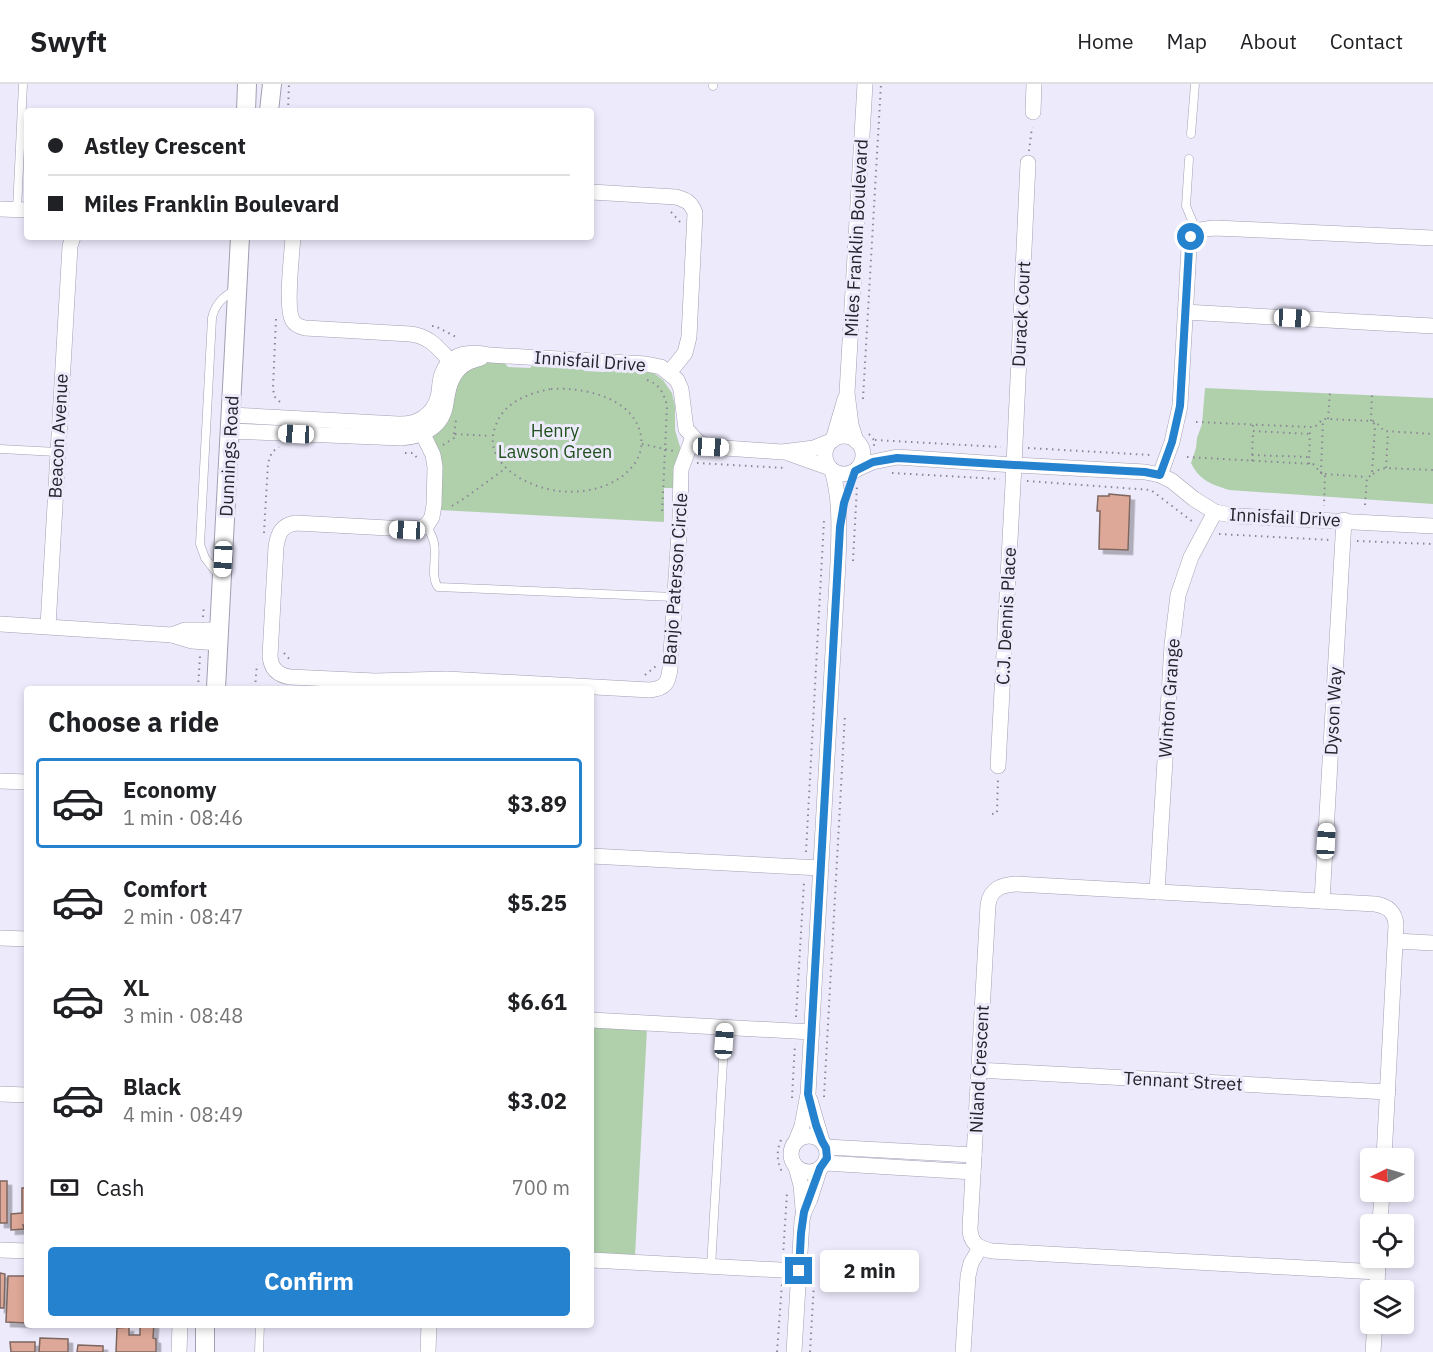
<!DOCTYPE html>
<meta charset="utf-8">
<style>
:root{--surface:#fff;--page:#f2f2f2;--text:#202124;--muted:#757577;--line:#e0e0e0;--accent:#2582cf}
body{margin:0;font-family:"IBM Plex Sans",sans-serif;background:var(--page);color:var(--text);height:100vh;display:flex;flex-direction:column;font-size:22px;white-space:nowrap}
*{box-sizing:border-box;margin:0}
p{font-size:20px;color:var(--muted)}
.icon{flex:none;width:33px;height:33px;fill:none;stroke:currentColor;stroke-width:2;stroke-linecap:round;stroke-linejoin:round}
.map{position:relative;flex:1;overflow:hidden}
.details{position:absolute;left:24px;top:602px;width:570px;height:642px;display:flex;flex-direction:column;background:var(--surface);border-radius:6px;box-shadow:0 3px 9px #0003}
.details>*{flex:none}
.top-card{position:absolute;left:24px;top:24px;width:570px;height:132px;border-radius:6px;box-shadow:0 3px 9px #0003;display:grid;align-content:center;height:132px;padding:0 24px;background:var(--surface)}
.needle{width:39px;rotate:265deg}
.buttons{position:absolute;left:1360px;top:1064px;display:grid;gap:12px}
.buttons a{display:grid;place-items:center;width:54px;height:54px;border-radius:6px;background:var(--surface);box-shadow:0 3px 9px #0003;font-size:30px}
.end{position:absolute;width:27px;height:27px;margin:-14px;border:8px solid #2582cf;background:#fff;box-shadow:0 0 0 3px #fff}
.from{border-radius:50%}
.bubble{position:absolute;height:42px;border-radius:6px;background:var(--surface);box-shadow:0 3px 9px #0003;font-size:20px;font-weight:700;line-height:42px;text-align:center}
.car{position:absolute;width:18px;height:36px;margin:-18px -9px;border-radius:8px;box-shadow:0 0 4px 2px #0007;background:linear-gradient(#fff 24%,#345 0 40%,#fff 0 76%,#345 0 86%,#fff 0)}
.top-card b{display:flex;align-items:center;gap:21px;height:57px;font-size:22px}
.top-card b+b{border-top:2px solid var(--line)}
.top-card i{width:15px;height:15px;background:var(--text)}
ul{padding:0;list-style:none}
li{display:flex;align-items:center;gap:18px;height:90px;margin:0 12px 9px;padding:0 12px;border:3px solid transparent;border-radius:6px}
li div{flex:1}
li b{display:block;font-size:22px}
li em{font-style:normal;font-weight:700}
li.selected{border-color:var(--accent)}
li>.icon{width:54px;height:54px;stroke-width:1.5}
h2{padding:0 24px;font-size:27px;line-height:72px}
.pay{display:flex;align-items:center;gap:15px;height:66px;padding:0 24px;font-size:22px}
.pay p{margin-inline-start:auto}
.cta{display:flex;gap:12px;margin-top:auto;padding:12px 24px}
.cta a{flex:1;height:69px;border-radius:6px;background:var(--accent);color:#fff;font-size:24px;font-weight:700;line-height:69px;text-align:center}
header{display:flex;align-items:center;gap:36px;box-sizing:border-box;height:84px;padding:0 30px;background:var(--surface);border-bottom:2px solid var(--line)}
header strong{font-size:28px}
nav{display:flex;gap:33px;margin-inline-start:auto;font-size:21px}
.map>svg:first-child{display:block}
</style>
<header>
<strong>Swyft</strong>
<nav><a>Home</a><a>Map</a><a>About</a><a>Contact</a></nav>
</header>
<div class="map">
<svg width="1433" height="1268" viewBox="0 0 1433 1268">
<defs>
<filter id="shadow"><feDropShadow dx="4.5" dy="4.5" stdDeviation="0" flood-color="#0004"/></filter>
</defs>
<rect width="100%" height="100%" fill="#edeafc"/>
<g fill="#b0d0ac">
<polygon points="503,277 508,283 530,284 535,279 579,282 585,287 604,288 609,284 651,287 663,296 672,309 675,322 675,346 681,366 675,404 664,404 664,438 439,426 433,352 459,292 482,278"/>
<path d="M 1205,304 L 1433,314 L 1433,420 L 1229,406 C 1211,400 1200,397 1191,379 L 1196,364 L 1197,354 L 1202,340 Z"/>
<polygon points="591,943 647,945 635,1172 591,1169"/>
</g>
<g fill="#dea898" stroke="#7d6761" stroke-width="1.5" filter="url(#shadow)">
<polygon points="1109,410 1130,412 1128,466 1099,465 1100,427 1097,427 1098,412 1109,412"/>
<rect x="0" y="1097" width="7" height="42"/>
<polygon points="22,1104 27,1104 27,1142 23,1141 24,1145 11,1146 11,1130 22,1129"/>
<polygon points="0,1189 5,1190 4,1224 0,1224"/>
<polygon points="8,1192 27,1192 27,1239 6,1238"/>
<polygon points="140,1240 154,1240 153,1254 156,1255 156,1268 116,1268 117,1244 129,1243 129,1251 140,1251"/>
<polygon points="40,1254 68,1255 68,1268 39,1268"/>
<polygon points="10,1258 35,1258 35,1268 11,1268"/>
<polygon points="78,1261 103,1262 103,1268 77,1268"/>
</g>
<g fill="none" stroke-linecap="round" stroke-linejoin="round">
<defs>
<g id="service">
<polyline points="713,2 713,0"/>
<polyline points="1191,50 1195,0"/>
<polyline points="1189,75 1186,122 1197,148"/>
<polyline points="17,126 23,0"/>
<polyline points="0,365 57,368"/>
<path d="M 427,441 C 429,447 433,453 434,459 C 437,473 430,492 438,503 L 674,513"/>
<path d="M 220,493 L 205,474 L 200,460 L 212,234 C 215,220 223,213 235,206"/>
<polyline points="711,1183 725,943"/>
<polyline points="259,1268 260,1240"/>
</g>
<g id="minor">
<polyline points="1033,28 1034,0"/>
<path d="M 591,108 L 676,113 C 686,116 691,118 695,129 L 689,253 L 685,269 L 669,289"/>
<polyline points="0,125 27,126"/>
<path d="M 293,153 C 292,169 285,226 293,237 C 296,242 301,243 305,244 L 410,250 C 433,252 442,270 457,284"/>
<polyline points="1185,228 1433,242"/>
<path d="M 231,331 L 398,340 C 416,341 433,332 438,313 C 440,306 439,298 442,290 C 450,268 470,267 490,271 L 646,280 L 661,283 L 677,296 L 681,305 L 686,345 L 699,359 L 711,363 L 782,368 L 814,364 L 831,357"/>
<path d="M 417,338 L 433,371 L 435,383 L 434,421 L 432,433 L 427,441 L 420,444 L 407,445 L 296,439 C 282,441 278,449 276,463 L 270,572 C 271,584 277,591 290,593 L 375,597 L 447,595 L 650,606 C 665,604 668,600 670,585 L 680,434 L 681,385 L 693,353"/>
<path d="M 230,347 L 401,354 C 422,353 443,343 446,319 C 448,306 450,294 460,284 C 465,279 473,276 481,274"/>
<circle cx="844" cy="371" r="19"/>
<polyline points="833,356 845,315"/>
<polyline points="856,357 851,341 847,309 865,0"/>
<polyline points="788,369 830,384"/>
<polyline points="857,385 873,378 897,373 1014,381 1145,388 1160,391 1172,397 1194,415 1215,428 1237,432 1433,442"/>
<path d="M 1160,391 L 1172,358 L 1180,322 L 1189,164 C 1193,147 1197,145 1215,144 L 1433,154"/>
<polyline points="0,540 172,551 192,557 219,559"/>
<polyline points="48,542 70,162 73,153"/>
<polyline points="172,551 185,546 220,546"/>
<polyline points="998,682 1014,381 1028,79"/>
<polyline points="0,697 27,698"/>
<polyline points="591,772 821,784"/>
<polyline points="1157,808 1172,561 1178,511 1191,473 1215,428"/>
<polyline points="1322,817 1344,436"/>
<polyline points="0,854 27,855"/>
<polyline points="1396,857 1433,859"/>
<polyline points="591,936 812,948"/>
<polyline points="978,986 1388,1008"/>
<polyline points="0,1010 27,1011"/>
<polyline points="810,1016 822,1057"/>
<circle cx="809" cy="1070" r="18"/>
<path d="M 796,1057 L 802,1042 L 808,1010 L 838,479 C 839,448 841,416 832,386"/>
<polyline points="826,1063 974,1071"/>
<polyline points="825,1079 973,1088"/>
<polyline points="796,1083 801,1101 803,1125"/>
<polyline points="1380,1140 1382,1107"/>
<polyline points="0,1166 27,1167"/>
<polyline points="591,1176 799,1187"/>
<path d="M 1378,1188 L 992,1167 C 978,1164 970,1159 970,1144 L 988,821 C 990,805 1001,801 1016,800 L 1375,820 C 1388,822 1395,828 1396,841 L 1384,1074"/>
<polyline points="1377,1206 1378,1173"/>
<polyline points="179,1268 180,1240"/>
<polyline points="428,1268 429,1240"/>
<polyline points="794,1268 802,1136 804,1128 810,1115 820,1084"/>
<polyline points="963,1268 968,1192 971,1179 980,1164"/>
<polyline points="1373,1268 1375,1239"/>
</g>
<g id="tertiary">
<polyline points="246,27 247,0"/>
<polyline points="269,27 272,0"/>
<polyline points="216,604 240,153"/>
<polyline points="205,1268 205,1240"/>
</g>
</defs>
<use href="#service" stroke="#a39fb3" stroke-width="9"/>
<use href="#minor" stroke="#a39fb3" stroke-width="16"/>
<use href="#tertiary" stroke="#a39fb3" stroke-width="20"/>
<g stroke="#8b8895" stroke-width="2" stroke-dasharray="1.5 4.5" stroke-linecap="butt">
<polyline points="288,27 289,0"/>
<polyline points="1029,67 1032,43"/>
<polyline points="671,128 681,139"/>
<polyline points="276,235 273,303 274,312 281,319"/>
<polyline points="432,242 435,242 456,253"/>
<path d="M 647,296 C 659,300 664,309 667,322 L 662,431"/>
<path d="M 551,305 C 583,303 634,313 641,352 C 643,364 639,376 630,385 C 613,404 583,410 558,407 C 527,403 480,379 496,341 C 504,318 529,309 551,305 Z"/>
<polyline points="863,315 881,0"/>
<polyline points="1328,335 1330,308"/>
<polyline points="1371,337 1372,310"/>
<polyline points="1196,338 1309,343 1315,343 1323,335 1328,335 1373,337 1377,339 1384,347 1433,350"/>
<polyline points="1253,341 1253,347 1310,350"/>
<polyline points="454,350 456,336"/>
<polyline points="869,350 874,356 874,363"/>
<polyline points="875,356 1001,363"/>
<polyline points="642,360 674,367"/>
<polyline points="443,361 454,354 454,350 491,352"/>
<polyline points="1028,364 1151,371"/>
<polyline points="405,369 413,369 418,375"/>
<polyline points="1252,371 1253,347"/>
<polyline points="1187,373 1313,380 1321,389 1325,390 1324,422"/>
<polyline points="1252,377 1252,371 1309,373"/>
<polyline points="697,379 785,384"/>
<polyline points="1309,380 1310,344"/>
<polyline points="1386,384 1388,348"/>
<polyline points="892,389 1000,395"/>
<polyline points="1321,389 1323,335"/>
<polyline points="1325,390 1367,393"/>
<polyline points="1373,390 1380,385 1386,384 1433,386"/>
<polyline points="1027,397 1151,406 1193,438"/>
<polyline points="1365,421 1367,393 1370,392 1372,389 1375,343 1373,337"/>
<polyline points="452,422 462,416 506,384"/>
<polyline points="264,449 268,379 272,368 279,363"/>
<polyline points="1219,450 1330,456"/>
<polyline points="1357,457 1433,460"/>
<polyline points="853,477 857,402"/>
<polyline points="203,533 204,521"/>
<polyline points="284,569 292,578"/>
<polyline points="645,591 656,582"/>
<polyline points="198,604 200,572"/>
<polyline points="255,604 257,580"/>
<polyline points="992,730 997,729 998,694"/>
<polyline points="806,768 824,436"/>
<polyline points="796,933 804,798"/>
<polyline points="824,1013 845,630"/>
<polyline points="792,1014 795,960"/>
<path d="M 781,1056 C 776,1068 777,1077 782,1088"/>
<polyline points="783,1172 787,1109"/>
<polyline points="777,1268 782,1199"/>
<polyline points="810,1268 814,1199"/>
</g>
<use href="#service" stroke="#fff" stroke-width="8"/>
<use href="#minor" stroke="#fff" stroke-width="15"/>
<use href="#tertiary" stroke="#fff" stroke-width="18"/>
</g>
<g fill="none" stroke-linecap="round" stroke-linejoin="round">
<polyline stroke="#2582cf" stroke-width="8" points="799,1187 801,1149 804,1128 820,1084 827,1074 826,1064 822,1057 816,1041 808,1010 840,443 844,419 855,387 873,378 897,374 1014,381 1145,388 1160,391 1172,358 1180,322 1189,164 1191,153"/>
</g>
<g text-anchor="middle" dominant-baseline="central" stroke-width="6" stroke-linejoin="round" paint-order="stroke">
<g font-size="18" fill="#24222a" stroke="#edeafc">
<text transform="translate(856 154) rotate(-87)">Miles Franklin Boulevard</text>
<text transform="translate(1021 230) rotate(-87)">Durack Court</text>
<text transform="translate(590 277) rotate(4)">Innisfail Drive</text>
<text transform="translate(58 352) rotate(-87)">Beacon Avenue</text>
<text transform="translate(229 372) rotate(-87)">Dunnings Road</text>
<text transform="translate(1285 433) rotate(3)">Innisfail Drive</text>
<text transform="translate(675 495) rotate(-86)">Banjo Paterson Circle</text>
<text transform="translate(1006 532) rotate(-87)">C.J. Dennis Place</text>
<text transform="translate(1169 614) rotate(-86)">Winton Grange</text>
<text transform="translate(1333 627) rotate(-87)">Dyson Way</text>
<text transform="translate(979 985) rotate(-87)">Niland Crescent</text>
<text transform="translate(1183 997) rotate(3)">Tennant Street</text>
</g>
<g font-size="18" fill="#20511c" stroke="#edeafc">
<text x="555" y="346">Henry<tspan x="555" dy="21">Lawson Green</tspan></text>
</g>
</g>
</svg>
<div class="buttons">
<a><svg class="needle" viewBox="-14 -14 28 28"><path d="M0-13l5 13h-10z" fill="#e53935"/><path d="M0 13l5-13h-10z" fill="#757577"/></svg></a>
<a><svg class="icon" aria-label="locate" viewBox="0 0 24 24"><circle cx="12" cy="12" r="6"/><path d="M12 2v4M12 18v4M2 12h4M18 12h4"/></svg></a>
<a><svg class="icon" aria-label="layers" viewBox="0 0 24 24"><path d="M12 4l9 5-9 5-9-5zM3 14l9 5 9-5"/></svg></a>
</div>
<i class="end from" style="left:1191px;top:153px"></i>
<i class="end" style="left:799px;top:1187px"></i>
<div class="bubble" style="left:820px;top:1166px;width:99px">2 min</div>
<i class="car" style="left:1292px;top:234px;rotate:93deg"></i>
<i class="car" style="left:296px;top:350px;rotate:273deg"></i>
<i class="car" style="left:711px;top:363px;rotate:93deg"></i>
<i class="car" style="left:407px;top:446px;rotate:273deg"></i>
<i class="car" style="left:223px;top:475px;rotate:183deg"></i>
<i class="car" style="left:1326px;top:757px;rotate:3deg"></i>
<i class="car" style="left:724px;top:957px;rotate:4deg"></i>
<div class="top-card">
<b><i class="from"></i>Astley Crescent</b>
<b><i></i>Miles Franklin Boulevard</b>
</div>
<section class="details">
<h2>Choose a ride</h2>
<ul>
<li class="selected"><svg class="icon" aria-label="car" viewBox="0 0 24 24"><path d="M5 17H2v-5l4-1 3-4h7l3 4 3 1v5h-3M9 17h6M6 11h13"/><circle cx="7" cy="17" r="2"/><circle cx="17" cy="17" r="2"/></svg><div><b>Economy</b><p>1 min · 08:46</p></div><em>$3.89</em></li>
<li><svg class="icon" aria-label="car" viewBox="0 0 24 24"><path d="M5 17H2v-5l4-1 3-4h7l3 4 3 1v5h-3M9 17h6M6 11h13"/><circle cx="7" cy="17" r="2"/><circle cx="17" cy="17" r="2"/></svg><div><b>Comfort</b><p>2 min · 08:47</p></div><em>$5.25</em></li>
<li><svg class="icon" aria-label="car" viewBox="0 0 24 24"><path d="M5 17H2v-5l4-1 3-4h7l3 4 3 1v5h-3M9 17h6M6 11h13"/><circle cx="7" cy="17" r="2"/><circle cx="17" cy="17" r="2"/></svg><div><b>XL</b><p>3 min · 08:48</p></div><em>$6.61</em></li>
<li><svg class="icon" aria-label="car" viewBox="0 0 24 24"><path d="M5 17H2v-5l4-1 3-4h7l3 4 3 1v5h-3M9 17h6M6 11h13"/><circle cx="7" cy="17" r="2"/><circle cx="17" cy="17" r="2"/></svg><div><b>Black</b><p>4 min · 08:49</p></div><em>$3.02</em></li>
</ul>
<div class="pay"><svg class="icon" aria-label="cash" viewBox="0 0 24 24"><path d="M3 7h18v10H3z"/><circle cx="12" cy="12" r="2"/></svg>Cash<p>700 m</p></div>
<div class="cta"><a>Confirm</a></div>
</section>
</div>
